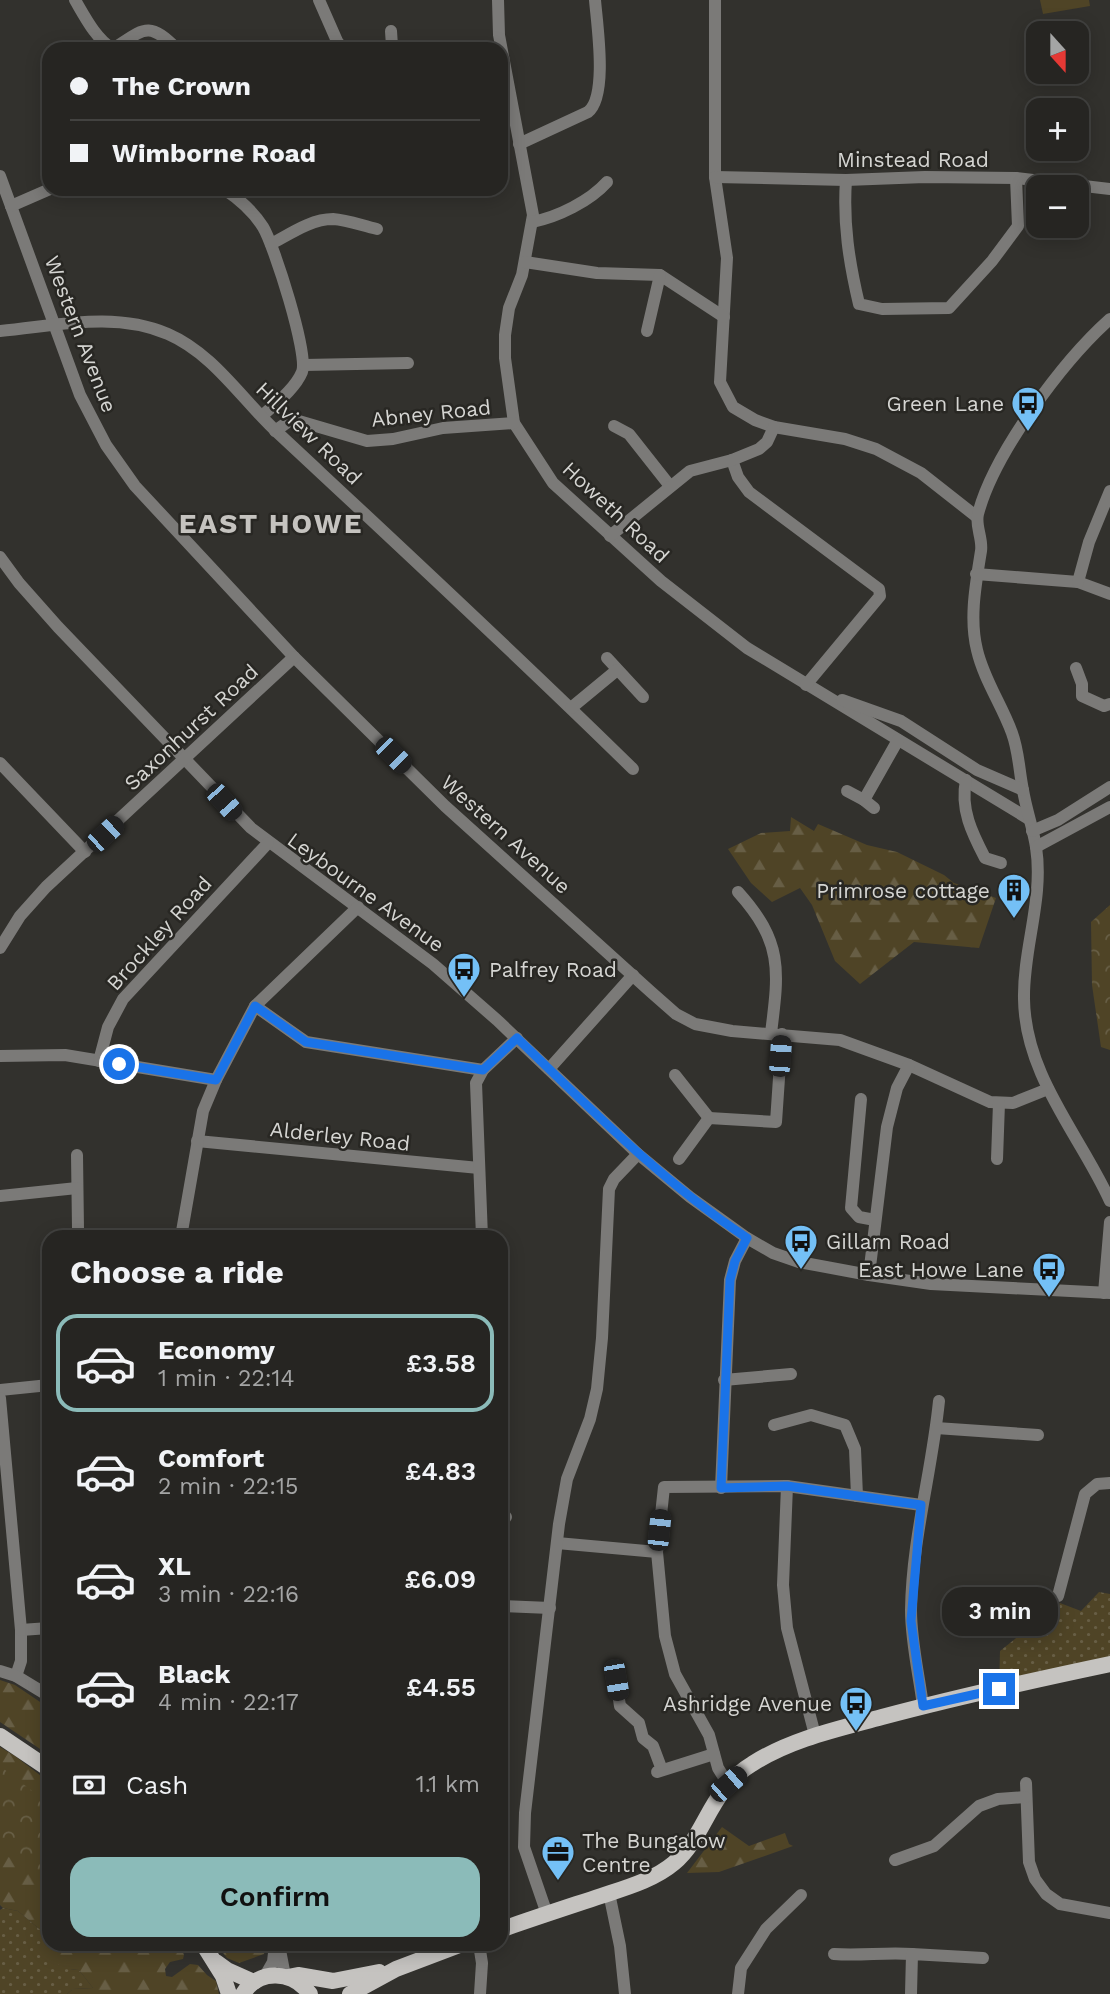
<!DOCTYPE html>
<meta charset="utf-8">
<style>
:root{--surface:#262522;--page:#2e2d2a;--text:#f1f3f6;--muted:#a4a5a5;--line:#424240;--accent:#8bbbb9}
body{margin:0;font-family:"Work Sans",sans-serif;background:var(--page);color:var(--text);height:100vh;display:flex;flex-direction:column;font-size:26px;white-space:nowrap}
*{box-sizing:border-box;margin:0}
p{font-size:23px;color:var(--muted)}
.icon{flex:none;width:38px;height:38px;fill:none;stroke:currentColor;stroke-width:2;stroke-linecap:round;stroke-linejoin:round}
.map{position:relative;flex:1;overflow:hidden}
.details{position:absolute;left:42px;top:1230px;width:466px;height:721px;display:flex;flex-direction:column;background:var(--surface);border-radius:21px;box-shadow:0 4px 18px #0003,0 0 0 2px var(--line)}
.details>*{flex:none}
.guide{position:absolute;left:42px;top:42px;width:466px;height:154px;border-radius:21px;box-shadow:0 4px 18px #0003,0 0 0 2px var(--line);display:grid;align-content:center;height:154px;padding:0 28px;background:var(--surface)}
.needle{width:46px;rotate:159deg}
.buttons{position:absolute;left:1026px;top:21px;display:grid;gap:14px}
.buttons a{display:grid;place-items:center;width:63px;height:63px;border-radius:14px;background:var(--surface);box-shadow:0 4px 18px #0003,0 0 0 2px var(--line);font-size:35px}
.end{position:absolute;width:32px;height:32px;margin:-16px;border:9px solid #1a73e8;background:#fff;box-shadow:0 0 0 4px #fff}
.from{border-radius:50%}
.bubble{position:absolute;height:49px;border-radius:21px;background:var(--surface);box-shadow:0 4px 18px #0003,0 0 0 2px var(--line);font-size:23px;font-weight:600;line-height:49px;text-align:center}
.car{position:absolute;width:21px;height:42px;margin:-21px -10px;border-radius:9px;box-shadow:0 0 5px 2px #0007;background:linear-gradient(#222 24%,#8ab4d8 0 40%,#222 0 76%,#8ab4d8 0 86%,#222 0)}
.guide b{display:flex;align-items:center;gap:24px;height:66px;font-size:26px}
.guide b+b{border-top:2px solid var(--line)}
.guide i{width:18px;height:18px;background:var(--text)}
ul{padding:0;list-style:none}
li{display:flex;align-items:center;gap:21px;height:98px;margin:0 14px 10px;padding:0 14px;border:4px solid transparent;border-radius:21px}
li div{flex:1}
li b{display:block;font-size:26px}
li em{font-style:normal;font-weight:600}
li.on{border-color:var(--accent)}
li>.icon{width:63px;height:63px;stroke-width:1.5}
h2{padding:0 28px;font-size:32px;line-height:84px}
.pay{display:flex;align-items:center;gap:18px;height:77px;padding:0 28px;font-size:26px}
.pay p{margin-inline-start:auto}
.primary-button{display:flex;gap:14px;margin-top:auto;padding:14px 28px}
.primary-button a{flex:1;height:80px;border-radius:21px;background:var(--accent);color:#111;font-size:28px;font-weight:600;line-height:80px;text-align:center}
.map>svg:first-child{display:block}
</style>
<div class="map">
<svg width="1110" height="1994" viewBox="0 0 1110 1994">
<defs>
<pattern id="grass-dots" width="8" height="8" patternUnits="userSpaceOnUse" patternTransform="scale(1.75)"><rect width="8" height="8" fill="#4f4426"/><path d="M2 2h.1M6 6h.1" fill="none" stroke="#675e45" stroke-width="1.8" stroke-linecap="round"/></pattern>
<pattern id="forest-firs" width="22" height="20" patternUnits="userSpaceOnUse" patternTransform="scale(1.75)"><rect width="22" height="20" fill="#4f4426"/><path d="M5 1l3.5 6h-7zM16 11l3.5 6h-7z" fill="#675e45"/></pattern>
<pattern id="park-crowns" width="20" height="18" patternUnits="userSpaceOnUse" patternTransform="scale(1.75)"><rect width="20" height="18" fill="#4f4426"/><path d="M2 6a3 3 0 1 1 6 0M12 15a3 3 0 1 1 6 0" fill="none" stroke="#675e45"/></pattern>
</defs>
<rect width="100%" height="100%" fill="#32312d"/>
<g fill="url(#grass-dots)">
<polygon points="1099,1592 1110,1594 1110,1664 999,1689 1000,1651 1060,1603 1081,1611"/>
<path d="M 3,1908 L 18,1911 L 49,1937 L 49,1944 L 53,1944 L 49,1955 C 56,1963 68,1971 79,1970 L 93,1988 L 73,1989 L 67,1994 L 0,1994 L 0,1910 Z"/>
</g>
<g fill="url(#forest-firs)">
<polygon points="791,817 814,831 818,824 867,845 897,852 944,875 954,883 996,898 979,948 914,942 860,984 835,961 812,905 800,888 772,902 751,883 728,849 761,833 790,831"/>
<polygon points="0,1680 15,1685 49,1708 49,1755 0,1722"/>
<polygon points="0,1747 15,1756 49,1782 49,1937 18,1911 3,1908 0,1905"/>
<polygon points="722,1827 749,1846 785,1833 789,1844 793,1846 719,1872 687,1873"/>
<polygon points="42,1944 53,1947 53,1944 151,1944 149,1947 156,1952 180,1944 184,1955 183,1959 170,1962 165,1969 166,1976 172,1977 190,1964 198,1965 207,1975 216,1981 219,1994 67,1994 73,1989 93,1988 79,1970 63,1969 37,1945"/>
<polygon points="267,1944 264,1954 239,1963 227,1958 217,1945"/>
</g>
<g fill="url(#park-crowns)">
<polygon points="1110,905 1110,1050 1101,1047 1092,985 1091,922"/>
<polygon points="0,1766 49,1804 49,1879 47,1882 0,1851"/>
</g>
<polygon fill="#4f4426" points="1040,0 1089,0 1090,6 1043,14"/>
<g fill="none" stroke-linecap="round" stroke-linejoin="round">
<g stroke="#7b7a78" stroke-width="12">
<path d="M 75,0 C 85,17 96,39 113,49 C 144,29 148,20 177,49"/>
<polyline points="319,0 337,41 343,49"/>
<polyline points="498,0 499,35 533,215 522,275 509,308 505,335 505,358 514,423 553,483 661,581 747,648 1029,819"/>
<polyline points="715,0 715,177 727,258 720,382 733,407 755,420 774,427 845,439 876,449 921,473 977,517"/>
<polyline points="388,49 392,46 391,31"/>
<path d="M 519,144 L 588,112 C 608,96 597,25 595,0"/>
<polyline points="0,176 80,395 106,445 135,486 294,657 445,806 651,992 676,1014 695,1024 732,1031 840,1040 909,1065 990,1102 1013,1103 1048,1089"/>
<polyline points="715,177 846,180 925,177 1016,178 1110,189"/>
<path d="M 846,180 C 843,223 849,262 859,304 L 882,309 L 949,308 L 992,261 L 1018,226 L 1016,178"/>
<path d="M 224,189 C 239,199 253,211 263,227 C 274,245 309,355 302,372 C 295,389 275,404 262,416"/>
<polyline points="11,206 50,189"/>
<path d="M 532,222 C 558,217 590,201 607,182"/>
<path d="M 271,244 C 290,234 311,219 333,219 C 348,220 363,226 377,229"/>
<polyline points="525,262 597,273 660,275 724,317"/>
<path d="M 1110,319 C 1063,361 994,453 978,514 C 975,526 983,539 981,551 C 976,583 969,618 977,650 C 984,680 1002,705 1012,733 C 1019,752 1019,771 1023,790 C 1026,809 1033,828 1036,847 C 1044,899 1023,948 1024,999 C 1025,1076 1080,1135 1110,1201"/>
<path d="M 0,331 C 56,326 114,311 168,334 C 214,354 242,400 278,433 C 397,544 517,655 633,769"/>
<polyline points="647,331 660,275"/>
<polyline points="304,365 408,363"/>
<polyline points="614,426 629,434 670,486"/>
<polyline points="275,431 292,419 367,441 393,439 443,428 514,423"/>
<polyline points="732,460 738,477 749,492 879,589 880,596 806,685"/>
<polyline points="610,536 690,471 732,460 759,449 767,442 774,427"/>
<polyline points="0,557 19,583 58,627 251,828 433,964 497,1020 638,1154 690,1197 747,1238 773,1253 799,1262 869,1275 931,1284 1110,1293"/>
<polyline points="976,574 1078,582 1110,594"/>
<polyline points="1078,582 1089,542 1110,491"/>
<polyline points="607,658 643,697"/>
<polyline points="1076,668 1082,684 1082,696 1104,706 1110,704"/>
<polyline points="842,700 901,721 977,770 1023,790"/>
<polyline points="571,708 617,670"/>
<polyline points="0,763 85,852"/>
<path d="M 966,780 C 960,809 972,833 985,858 L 1001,863"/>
<polyline points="847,791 864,800"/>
<polyline points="874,808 864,800 898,740"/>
<polyline points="1032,831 1058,820 1110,787"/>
<polyline points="1036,847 1110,807"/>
<path d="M 738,892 C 783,942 779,970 771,1033"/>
<polyline points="0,948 20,916 46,887 294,657"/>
<polyline points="255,1006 306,1042 483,1070"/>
<polyline points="0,1056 65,1055 216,1080"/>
<polyline points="99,1061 108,1027 123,999 268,843"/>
<polyline points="549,1069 633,975"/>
<polyline points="675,1075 709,1118"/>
<polyline points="861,1099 851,1208 859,1217 875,1220"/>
<polyline points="197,1141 479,1168"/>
<polyline points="77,1155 78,1229"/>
<polyline points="679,1159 709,1118 776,1122 782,1034"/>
<polyline points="997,1159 999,1103"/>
<polyline points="0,1196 77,1188"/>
<polyline points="181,1237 203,1111 216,1080 255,1006 358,907"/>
<polyline points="482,1237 476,1083 483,1070 517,1038"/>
<polyline points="869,1275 887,1127 897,1088 909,1065"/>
<polyline points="1104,1293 1110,1222"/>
<polyline points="724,1380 791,1374"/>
<polyline points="0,1390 49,1385"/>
<polyline points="0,1398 21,1630 21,1661 16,1676"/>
<polyline points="774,1425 811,1415 845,1425 855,1449 857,1496"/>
<polyline points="936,1428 1038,1435"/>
<polyline points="787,1486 783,1585 787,1628 815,1735"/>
<polyline points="721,1488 730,1280 735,1261 747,1238"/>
<polyline points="500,1517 506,1517"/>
<polyline points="557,1543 657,1552"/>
<polyline points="1058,1596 1085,1494 1097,1484 1110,1483"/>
<polyline points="500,1606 550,1608"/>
<polyline points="21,1630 49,1628"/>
<polyline points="0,1671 16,1676 49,1696"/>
<polyline points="616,1680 620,1706 639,1723 643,1738 653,1746 662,1770"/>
<path d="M 923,1706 C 919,1675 911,1642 911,1610 C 912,1539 932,1471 939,1401"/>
<polyline points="657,1772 714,1754"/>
<polyline points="1026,1783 1029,1862 1035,1879 1046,1894 1060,1904 1110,1913"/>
<polyline points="728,1784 718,1768 709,1735 675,1674 665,1636 657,1552 664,1487 787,1486 921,1505"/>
<polyline points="895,1860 934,1846 979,1806 998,1799 1025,1797"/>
<polyline points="609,1893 620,1946 625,1994"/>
<polyline points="547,1914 524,1847 525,1813 559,1524 567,1479 590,1419 597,1389 602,1338 609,1189 614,1179 638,1154"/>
<polyline points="479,1944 482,1963 480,1994"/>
<polyline points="279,1945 285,1976"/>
<path d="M 834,1954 C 861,1956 885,1952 912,1954"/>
<polyline points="265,1976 273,1962 275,1944"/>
<polyline points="738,1994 741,1968 766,1929 801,1895"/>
<polyline points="911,1994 912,1954 983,1958"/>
</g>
<g stroke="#c5c3c0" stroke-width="16">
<polyline points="0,1736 49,1769"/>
<path d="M 500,1930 C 534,1918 568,1907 601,1896 C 625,1888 654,1880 674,1863 C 706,1836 709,1790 752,1764 C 791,1739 838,1729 882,1717 C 957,1697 1034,1680 1110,1664"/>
<polyline points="203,1944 223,1976 229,1994"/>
<polyline points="216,1962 227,1970 254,1982"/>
<polyline points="288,1977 298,1975 333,1981 379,1972"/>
<path d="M 243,1994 C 259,1968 293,1971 310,1994"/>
<polyline points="350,1994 396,1969 462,1944"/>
</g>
</g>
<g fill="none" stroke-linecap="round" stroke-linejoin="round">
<path stroke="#1a73e8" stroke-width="9" d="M 119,1064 L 216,1080 L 255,1006 L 306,1042 L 483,1070 L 517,1038 C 591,1109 661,1181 747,1238 L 735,1261 L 730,1280 L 721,1488 L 787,1486 L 921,1505 L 911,1621 L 923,1706 L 999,1689"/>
</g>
<defs>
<symbol id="bus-pin" viewBox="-11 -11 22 30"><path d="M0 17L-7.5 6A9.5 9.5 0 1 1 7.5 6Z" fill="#74c0f6" stroke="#282723"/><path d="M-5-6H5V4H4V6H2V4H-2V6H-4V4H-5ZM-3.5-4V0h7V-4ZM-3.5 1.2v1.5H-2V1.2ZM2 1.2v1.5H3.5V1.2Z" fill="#111"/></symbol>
<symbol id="building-pin" viewBox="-11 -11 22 30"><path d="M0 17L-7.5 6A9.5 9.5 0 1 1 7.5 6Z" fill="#74c0f6" stroke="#282723"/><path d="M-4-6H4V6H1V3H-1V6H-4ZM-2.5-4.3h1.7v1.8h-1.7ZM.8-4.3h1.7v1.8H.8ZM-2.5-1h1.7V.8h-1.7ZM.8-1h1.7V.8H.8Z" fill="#111"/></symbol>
<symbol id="office-pin" viewBox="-11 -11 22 30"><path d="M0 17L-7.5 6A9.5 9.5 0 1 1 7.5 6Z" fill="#74c0f6" stroke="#282723"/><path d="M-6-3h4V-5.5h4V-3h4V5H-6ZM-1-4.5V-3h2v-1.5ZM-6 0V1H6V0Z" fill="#111"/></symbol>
</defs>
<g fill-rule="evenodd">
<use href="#bus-pin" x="1009" y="384" width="38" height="52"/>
<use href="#building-pin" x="995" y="871" width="38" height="52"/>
<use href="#bus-pin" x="445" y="950" width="38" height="52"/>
<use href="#bus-pin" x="782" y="1222" width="38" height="52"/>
<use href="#bus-pin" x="1030" y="1250" width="38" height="52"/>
<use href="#bus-pin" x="837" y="1684" width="38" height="52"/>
<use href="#office-pin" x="539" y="1833" width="38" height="52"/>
</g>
<g text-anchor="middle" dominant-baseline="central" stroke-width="5" stroke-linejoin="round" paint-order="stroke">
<g font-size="21" fill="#d5d5d2" stroke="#282723">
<text x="913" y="159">Minstead Road</text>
<text transform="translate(81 334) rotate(69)">Western Avenue</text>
<text transform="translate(431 413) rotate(-6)">Abney Road</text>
<text transform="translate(309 433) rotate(44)">Hillview Road</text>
<text transform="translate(616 512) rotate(43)">Howeth Road</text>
<text transform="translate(191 727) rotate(-43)">Saxonhurst Road</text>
<text transform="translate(506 834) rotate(42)">Western Avenue</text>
<text transform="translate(366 892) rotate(36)">Leybourne Avenue</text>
<text transform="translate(159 933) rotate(-48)">Brockley Road</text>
<text transform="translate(340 1136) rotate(6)">Alderley Road</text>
</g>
<g font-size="21" fill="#d5d5d2" stroke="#282723" text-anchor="end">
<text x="1004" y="403">Green Lane</text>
<text x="990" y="890">Primrose cottage</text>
<text x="489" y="969" text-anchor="start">Palfrey Road</text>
<text x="826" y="1241" text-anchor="start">Gillam Road</text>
<text x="1024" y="1269">East Howe Lane</text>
<text x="832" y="1703">Ashridge Avenue</text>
<text x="582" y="1840" text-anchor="start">The Bungalow<tspan x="582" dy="24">Centre</tspan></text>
</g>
<g font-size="28" font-weight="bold" letter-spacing="2" fill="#c5c3bf" stroke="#282723">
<text x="271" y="523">EAST HOWE</text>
</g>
</g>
</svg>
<div class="buttons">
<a><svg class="needle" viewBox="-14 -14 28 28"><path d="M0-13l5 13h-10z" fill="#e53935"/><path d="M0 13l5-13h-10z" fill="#a4a5a5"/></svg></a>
<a>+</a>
<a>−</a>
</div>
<i class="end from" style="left:119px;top:1064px"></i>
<i class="end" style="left:999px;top:1689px"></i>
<div class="bubble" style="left:942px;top:1587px;width:116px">3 min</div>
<i class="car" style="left:393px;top:755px;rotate:135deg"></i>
<i class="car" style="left:224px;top:802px;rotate:138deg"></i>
<i class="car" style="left:105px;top:834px;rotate:47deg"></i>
<i class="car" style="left:780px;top:1056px;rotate:4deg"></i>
<i class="car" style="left:659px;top:1530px;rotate:6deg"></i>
<i class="car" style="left:616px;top:1680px;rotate:170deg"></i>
<i class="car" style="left:728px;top:1784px;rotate:49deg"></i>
<div class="guide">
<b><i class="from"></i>The Crown</b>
<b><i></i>Wimborne Road</b>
</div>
<section class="details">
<h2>Choose a ride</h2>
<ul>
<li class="on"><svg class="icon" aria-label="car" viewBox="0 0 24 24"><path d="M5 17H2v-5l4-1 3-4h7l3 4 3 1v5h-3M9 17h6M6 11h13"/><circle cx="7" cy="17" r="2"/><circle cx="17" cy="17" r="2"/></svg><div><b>Economy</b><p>1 min · 22:14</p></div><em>£3.58</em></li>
<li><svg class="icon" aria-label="car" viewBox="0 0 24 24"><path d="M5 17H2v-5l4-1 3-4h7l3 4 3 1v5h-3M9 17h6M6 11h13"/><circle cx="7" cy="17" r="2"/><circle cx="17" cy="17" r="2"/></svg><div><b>Comfort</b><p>2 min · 22:15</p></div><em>£4.83</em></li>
<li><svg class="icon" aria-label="car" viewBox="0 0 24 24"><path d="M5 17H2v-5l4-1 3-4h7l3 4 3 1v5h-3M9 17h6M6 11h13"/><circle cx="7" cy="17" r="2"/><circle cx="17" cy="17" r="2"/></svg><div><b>XL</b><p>3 min · 22:16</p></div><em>£6.09</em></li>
<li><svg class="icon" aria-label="car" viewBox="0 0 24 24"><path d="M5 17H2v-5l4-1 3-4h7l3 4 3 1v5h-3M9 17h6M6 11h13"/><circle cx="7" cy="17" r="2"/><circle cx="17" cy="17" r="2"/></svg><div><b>Black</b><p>4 min · 22:17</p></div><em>£4.55</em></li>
</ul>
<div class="pay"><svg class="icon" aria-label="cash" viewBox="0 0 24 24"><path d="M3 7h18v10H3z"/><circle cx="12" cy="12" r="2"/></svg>Cash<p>1.1 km</p></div>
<div class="primary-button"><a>Confirm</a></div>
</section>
</div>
